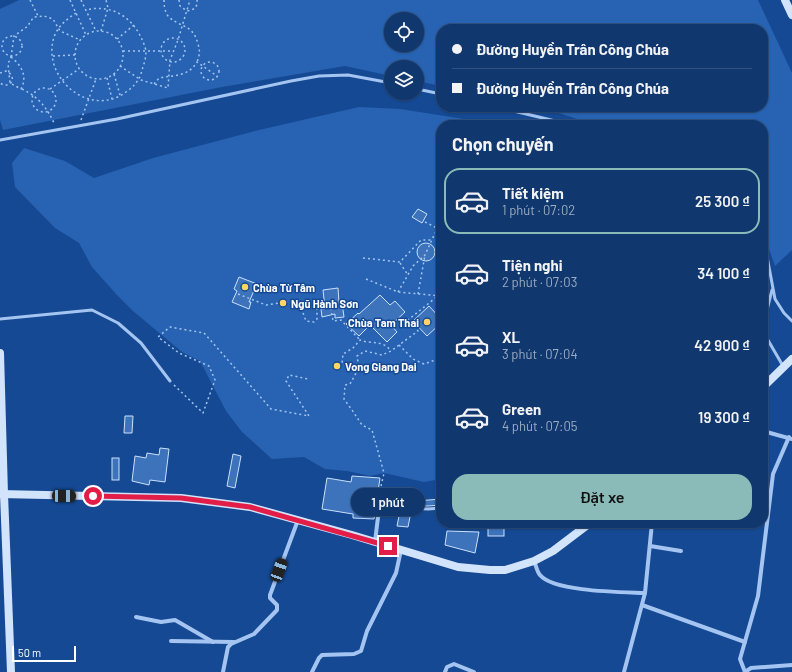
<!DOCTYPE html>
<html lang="vi">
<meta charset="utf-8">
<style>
:root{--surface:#10376e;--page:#1e4276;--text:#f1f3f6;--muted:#9cacc2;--line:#305181;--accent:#8bbbb9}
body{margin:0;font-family:Barlow,sans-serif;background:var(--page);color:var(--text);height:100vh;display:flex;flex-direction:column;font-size:15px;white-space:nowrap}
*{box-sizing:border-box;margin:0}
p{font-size:13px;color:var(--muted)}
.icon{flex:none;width:22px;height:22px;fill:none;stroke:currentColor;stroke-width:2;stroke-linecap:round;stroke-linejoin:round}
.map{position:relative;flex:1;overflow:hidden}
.details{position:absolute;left:436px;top:120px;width:332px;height:408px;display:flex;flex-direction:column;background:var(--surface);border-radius:16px;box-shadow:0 1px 3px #0004,0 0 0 1px var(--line)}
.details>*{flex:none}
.hud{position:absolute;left:436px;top:24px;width:332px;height:88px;border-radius:16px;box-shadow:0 1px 3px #0004,0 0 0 1px var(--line);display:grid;align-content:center;height:88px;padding:0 16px;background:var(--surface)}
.buttons{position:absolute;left:384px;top:12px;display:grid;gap:8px}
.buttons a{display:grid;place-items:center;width:40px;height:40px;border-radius:50%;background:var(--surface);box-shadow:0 1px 3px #0004,0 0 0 1px var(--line);font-size:20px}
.scale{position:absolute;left:12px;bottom:10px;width:64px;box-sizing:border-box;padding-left:4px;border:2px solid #fff;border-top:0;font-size:11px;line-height:14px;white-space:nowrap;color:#fff;-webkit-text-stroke:3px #154993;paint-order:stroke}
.end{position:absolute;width:18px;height:18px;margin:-9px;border:5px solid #e11d48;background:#fff;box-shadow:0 0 0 2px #fff}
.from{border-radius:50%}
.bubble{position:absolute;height:28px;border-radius:14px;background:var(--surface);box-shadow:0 1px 3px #0004,0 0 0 1px var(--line);font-size:13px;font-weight:600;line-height:28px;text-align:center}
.car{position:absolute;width:12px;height:24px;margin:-12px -6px;border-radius:5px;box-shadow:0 0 3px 1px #0007;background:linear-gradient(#222 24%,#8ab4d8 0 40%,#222 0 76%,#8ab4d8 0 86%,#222 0)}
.hud b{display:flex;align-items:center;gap:14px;height:38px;font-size:15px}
.hud b+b{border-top:1px solid var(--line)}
.hud i{width:10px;height:10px;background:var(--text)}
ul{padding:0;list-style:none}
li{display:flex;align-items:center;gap:12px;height:66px;margin:0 8px 6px;padding:0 8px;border:2px solid transparent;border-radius:16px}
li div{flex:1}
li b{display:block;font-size:15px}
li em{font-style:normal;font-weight:600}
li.selected{border-color:var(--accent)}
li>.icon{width:36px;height:36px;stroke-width:1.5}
h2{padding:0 16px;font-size:18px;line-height:48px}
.action{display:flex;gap:8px;margin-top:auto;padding:8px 16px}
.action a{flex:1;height:46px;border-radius:16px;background:var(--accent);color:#111;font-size:16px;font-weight:600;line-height:46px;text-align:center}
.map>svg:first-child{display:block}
</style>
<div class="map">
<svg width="792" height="672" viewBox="0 0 792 672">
<rect width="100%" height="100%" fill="#154993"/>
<g fill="#2763b2" fill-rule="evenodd">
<path d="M 19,0 L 758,0 L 792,73 L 792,250 L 775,266 L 763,232 L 763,125 L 596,125 L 540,107 L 763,107 L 763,29 L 441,29 L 441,86 L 417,81 L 417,67 L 391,67 L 391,76 L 345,66 L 222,87 L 3,130 L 0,120 L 0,9 ZM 391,19 L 417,19 L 417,45 L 391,45 Z"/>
<polygon points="359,107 400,109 502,125 441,125 441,479 424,482 384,473 370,476 347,471 325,469 304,457 272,459 242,432 226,411 200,361 182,352 133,311 116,294 92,267 79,243 55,228 15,187 12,163 24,148 65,161 94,178 153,158 259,130"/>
</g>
<g fill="#3d73bb" stroke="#cbe0fc">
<polygon points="418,209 427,214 422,223 412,217"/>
<circle cx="426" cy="252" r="9"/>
<polygon points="239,277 257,284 249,302 251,302 249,309 232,302 237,291 234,289"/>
<polygon points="338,288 339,303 342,303 344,317 335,318 335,314 322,317 321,309 325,309 323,290"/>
<polygon points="380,295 390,305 395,301 405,312 391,325 397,332 387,342 370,325 359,336 346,324 358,313 359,314"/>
<polygon points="429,306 441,319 441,323 427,336 413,321"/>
<polygon points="125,416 133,416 132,433 124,433"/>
<polygon points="160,448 169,449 165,482 150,480 149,485 132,481 135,456 146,458 147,453 159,455"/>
<polygon points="233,454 241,456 235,488 227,486"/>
<rect x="112" y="458" width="7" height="22"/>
<polygon points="352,476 380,478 374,519 353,518 353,514 322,509 327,478 351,482"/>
<polygon points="394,495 416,497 416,501 441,499 441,505 428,506 393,505"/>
<polygon points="400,511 416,512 411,512 408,527 397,526"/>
<rect x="488" y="524" width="16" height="12"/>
<polygon points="447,531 479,532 475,553 445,545"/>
</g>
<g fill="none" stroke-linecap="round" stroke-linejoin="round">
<g stroke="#a4c5f1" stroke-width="1.5" stroke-dasharray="2 3" stroke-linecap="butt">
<polyline points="30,0 38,16"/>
<polyline points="70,0 86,35"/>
<polyline points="81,0 96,31"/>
<path d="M 164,0 C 164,6 165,13 169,17 C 181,28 193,24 198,44 C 200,51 200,54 197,62"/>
<path d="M 179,0 L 180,6 L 187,11 C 194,10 198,7 197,0"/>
<path d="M 76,13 C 67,19 58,26 54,37 C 41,78 90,119 126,92 C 133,87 138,82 141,74 C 143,65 148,56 145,47 C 136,20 115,3 85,10"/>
<circle cx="99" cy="55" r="24"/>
<polyline points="101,31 108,8 106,0"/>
<circle cx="12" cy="46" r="10"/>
<circle cx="173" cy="50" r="12"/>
<polyline points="117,39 134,25"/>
<polyline points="123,51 173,51"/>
<polyline points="53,56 75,55"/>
<polyline points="11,57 14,36 28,26 30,22 34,17 44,16 53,19 60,31 80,40"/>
<path d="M 11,57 C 21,65 28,76 21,89 L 10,83 L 8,64 Z"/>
<circle cx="210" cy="71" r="9"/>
<polyline points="120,66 141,80 168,88 170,60 178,40 190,0"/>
<path d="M 0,73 L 6,71 C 18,76 11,90 0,83"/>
<polyline points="114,74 120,95"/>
<polyline points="107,78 112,99"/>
<path d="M 154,84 L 159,78 C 174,75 188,77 197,62 L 217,76"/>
<circle cx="44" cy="100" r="12"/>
<path d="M 22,89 C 39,97 47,108 55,125"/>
<polyline points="50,89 79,69"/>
<polyline points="81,120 96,79"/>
<polyline points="425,222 439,229"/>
<polyline points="435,233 441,235"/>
<polyline points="363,258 400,262 421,240 432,240"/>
<polyline points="441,262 441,272"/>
<polyline points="400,263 408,275"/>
<polyline points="366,279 398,292 441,296"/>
<polyline points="398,292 413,266 425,255 435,233 441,228"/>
<polyline points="238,294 266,305 287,302 299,302 306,321 314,322 317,319 317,303 330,303 333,321 341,320 360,340"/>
<polyline points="418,294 425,255"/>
<polyline points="399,345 413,359 424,364 441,358"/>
<path d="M 339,366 L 342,364 L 343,354 L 353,348 L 360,340 C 373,345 382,339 391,351"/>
<polyline points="174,385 203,413 215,380 209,366 179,353 158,337 170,327 204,333 271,409 309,416 286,381 289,375 308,379"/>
<polyline points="381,486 384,473 372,430 362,425 352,410 344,399 345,385 350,384 359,368 357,356 365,351 382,355 391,351 418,331 408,320 439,295 441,291"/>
</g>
<g stroke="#a4c5f1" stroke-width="3">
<polyline points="417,89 441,94"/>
<polyline points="497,107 572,125"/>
<polyline points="0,140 117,119 291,81 319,76 348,75 391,83"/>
<polyline points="763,235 775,299 784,313 792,321"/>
<polyline points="0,319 92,310 118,323 141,343 170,381"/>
<polyline points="763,326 765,335 783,366"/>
<polyline points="763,326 772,290"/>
<polyline points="379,507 428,509 441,508"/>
</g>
<g stroke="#a4c5f1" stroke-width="4">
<polyline points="763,431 792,439"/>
<polyline points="375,542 381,492"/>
<polyline points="650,546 681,551"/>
<path d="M 534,561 C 536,565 537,572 540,575 C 554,592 623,592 645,593"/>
<polyline points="642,605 745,642"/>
<polyline points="136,617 161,622 175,620 213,642"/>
<polyline points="171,641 234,642"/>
<polyline points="223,672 228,647 231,644 254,634 277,610 277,605 270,598 270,595 298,520"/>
<polyline points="312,672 319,658 322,655 354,654 361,651 367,631 396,573 401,550"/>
<polyline points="445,672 447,667 454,664 474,672"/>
<polyline points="624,672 645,593 652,523"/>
<polyline points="745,672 740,659 758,596 773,474 789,437"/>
<polyline points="745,672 751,668 792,665"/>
</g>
<g stroke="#d2e3fc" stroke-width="8">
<polyline points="785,0 792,15"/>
<polyline points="0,353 4,494 11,672"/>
<polyline points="763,387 792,359"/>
<polyline points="0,494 181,498 250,507 352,535 458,567 490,570 505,570 534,561 553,551 590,523"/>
</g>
</g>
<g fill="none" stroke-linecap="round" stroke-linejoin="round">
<polyline stroke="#e11d48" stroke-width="5" points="93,496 181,498 250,507 388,546"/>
</g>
<g fill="#ffd564" stroke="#154993" stroke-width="1.5">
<circle cx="245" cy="287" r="4"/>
<circle cx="283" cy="303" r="4"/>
<circle cx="427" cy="322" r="4"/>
<circle cx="337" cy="366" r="4"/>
</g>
<g text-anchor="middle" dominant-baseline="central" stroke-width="3" stroke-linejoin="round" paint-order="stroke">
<g font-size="11" font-weight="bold" fill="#fff" stroke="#154993" text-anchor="start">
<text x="253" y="287">Chùa Từ Tâm</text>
<text x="291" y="303">Ngũ Hành Sơn</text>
<text x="419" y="322" text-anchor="end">Chùa Tam Thai</text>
<text x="345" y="366">Vong Giang Dai</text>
</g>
</g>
</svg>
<div class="buttons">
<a><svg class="icon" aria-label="locate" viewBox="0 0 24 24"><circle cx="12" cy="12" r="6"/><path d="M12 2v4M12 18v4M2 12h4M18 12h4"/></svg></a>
<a><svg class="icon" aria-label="layers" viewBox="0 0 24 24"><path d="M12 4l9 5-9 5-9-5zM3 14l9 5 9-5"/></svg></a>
</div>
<div class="scale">50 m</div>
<i class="end from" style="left:93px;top:496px"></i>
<i class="end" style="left:388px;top:546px"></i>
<div class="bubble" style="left:351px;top:488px;width:74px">1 phút</div>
<i class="car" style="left:64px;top:496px;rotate:91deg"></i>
<i class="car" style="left:279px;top:570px;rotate:20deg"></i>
<div class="hud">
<b><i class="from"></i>Đường Huyền Trân Công Chúa</b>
<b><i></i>Đường Huyền Trân Công Chúa</b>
</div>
<section class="details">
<h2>Chọn chuyến</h2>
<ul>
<li class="selected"><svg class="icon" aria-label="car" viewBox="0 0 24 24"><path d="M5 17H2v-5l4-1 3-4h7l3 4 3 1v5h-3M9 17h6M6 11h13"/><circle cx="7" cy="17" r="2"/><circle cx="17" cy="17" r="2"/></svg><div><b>Tiết kiệm</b><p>1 phút · 07:02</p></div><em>25 300 ₫</em></li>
<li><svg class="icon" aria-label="car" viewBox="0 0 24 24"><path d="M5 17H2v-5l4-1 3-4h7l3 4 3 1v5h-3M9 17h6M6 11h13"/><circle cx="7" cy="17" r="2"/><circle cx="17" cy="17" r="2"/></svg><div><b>Tiện nghi</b><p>2 phút · 07:03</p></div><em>34 100 ₫</em></li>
<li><svg class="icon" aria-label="car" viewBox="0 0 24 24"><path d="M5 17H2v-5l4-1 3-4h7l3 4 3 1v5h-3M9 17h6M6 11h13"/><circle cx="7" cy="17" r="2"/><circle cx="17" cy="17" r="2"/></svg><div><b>XL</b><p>3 phút · 07:04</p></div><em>42 900 ₫</em></li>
<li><svg class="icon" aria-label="car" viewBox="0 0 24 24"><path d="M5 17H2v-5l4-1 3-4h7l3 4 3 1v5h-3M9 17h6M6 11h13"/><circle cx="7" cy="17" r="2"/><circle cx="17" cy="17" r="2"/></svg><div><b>Green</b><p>4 phút · 07:05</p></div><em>19 300 ₫</em></li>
</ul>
<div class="action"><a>Đặt xe</a></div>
</section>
</div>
